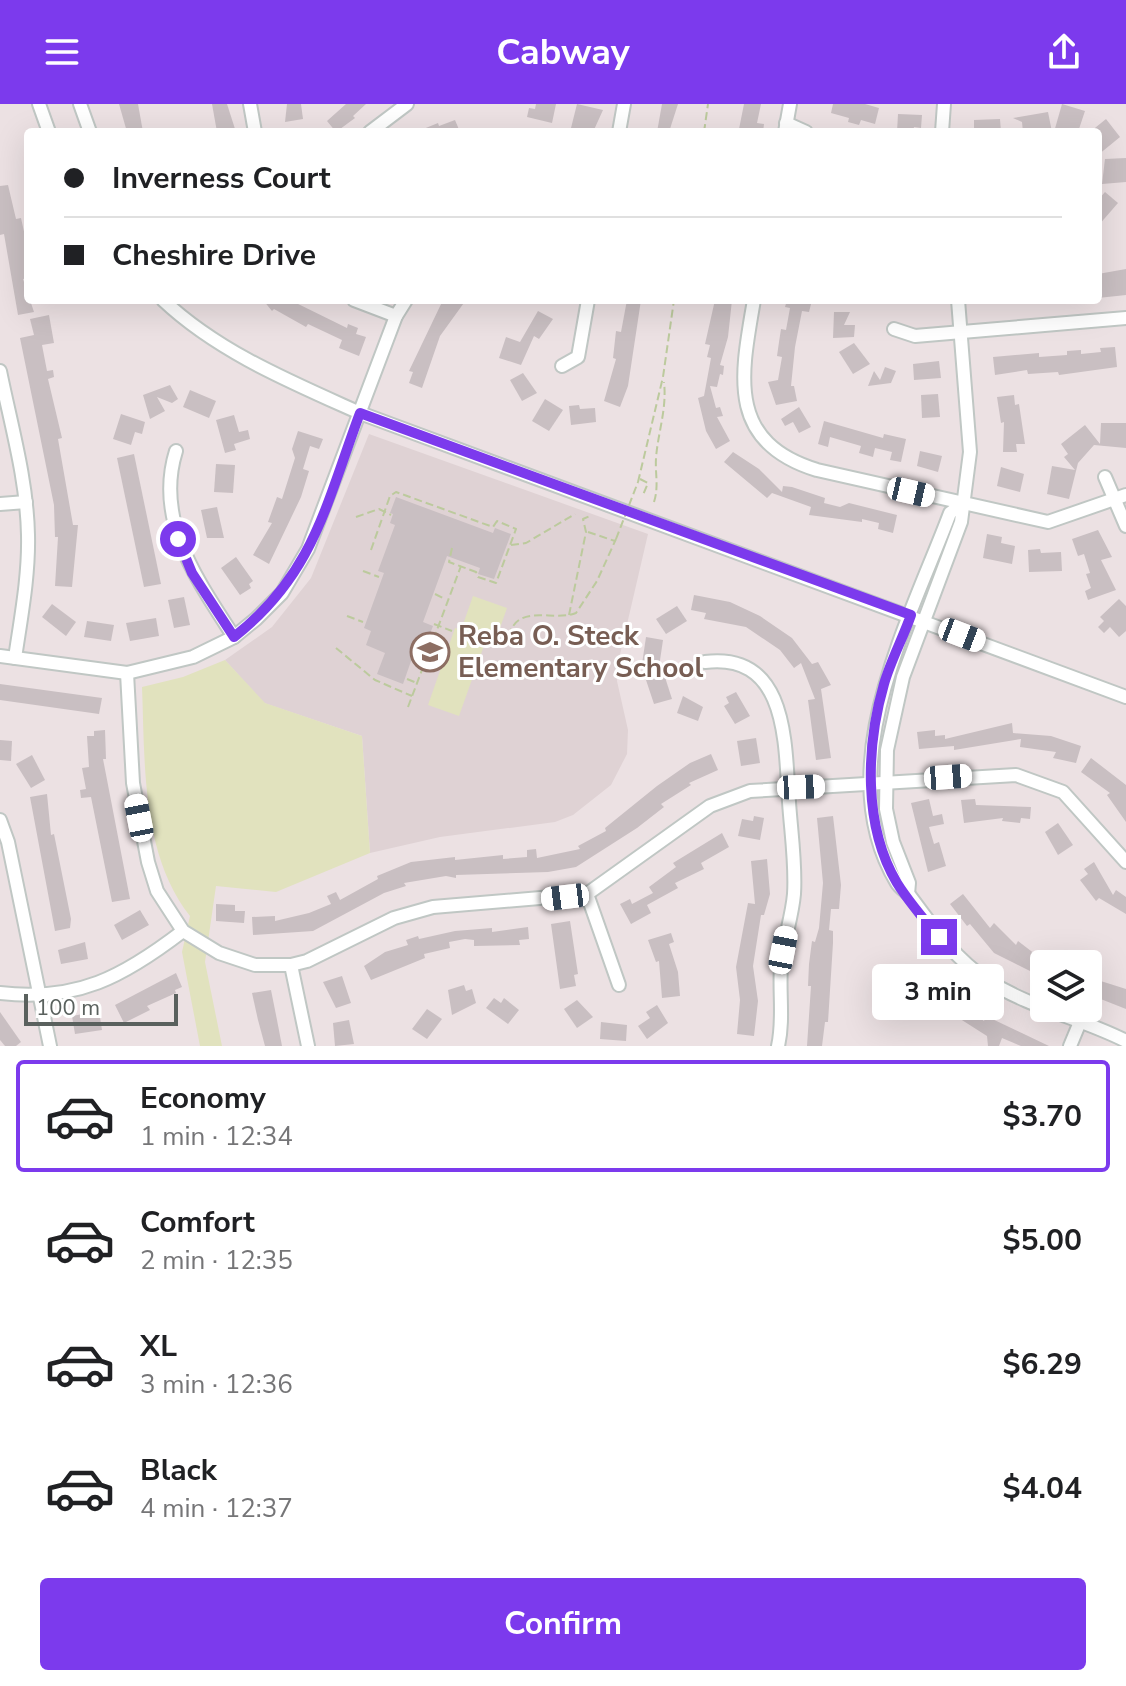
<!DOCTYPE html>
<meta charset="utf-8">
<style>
:root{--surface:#fff;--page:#f6f6f6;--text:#202124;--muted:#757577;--line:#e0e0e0;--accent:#7c3aed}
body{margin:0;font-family:"Nunito Sans",sans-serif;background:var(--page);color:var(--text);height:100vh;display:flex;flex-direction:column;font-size:30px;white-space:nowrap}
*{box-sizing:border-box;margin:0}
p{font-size:26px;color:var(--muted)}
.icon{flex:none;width:44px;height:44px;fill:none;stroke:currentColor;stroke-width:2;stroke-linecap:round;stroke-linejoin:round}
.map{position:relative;height:942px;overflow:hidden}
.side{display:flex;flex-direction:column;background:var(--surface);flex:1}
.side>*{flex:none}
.top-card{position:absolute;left:24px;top:24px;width:1078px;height:176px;border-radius:8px;box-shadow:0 8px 32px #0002;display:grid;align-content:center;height:176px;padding:0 40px;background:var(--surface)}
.fabs{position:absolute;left:1030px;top:846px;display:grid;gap:16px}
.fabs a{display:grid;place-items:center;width:72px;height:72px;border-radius:8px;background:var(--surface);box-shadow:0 8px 32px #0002;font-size:40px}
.scale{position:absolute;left:24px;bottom:20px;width:154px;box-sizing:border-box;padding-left:8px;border:4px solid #5a615e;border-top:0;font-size:22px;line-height:28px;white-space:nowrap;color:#5a615e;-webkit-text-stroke:6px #fff;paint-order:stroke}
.end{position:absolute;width:36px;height:36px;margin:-18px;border:10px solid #7c3aed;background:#fff;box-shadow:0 0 0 4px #fff}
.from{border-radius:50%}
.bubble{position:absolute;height:56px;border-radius:8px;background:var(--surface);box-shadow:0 8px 32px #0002;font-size:26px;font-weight:700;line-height:56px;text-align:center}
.car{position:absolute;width:24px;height:48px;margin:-24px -12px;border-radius:10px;box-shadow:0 0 6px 2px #0007;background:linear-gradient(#fff 24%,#345 0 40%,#fff 0 76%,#345 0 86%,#fff 0)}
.top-card b{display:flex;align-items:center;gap:28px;height:76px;font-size:30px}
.top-card b+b{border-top:2px solid var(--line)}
.top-card i{width:20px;height:20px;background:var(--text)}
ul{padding:14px 0 0;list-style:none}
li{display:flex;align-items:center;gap:24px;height:112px;margin:0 16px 12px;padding:0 24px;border:4px solid transparent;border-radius:8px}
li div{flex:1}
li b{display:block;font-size:30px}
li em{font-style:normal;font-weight:700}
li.current{border-color:var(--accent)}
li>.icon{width:72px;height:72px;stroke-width:1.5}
.primary-button{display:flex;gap:16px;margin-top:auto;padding:16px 40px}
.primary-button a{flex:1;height:92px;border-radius:8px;background:var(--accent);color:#fff;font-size:32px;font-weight:700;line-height:92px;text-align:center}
header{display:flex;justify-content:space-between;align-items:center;height:104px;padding:0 40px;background:var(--accent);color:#fff;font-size:36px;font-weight:700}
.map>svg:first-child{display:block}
</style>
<header><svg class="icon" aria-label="menu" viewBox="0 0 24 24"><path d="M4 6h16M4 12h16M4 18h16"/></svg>Cabway<svg class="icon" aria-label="share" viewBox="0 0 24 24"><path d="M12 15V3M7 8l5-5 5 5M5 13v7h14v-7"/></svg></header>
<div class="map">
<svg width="1126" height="942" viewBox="0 0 1126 942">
<rect width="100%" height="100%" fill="#ece1e3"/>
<polygon fill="#dfd2d4" points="369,330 648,430 618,559 617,577 628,626 627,650 611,681 573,711 555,718 440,733 370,749 362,632 264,599 225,556 272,523 311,474"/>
<g fill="#e1e2be">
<polygon points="473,492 507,504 495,538 486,536 459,612 428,601 455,524 461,526"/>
<path d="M 225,556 L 265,599 L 362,632 L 370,749 L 276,788 L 216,782 L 205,858 L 222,942 L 200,942 L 182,848 L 190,812 C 141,750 145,658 142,583 L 183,573 Z"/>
</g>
<g fill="#c9bfc2">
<polygon points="119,0 138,0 143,28 127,28"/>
<polygon points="212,0 227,0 236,28 217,28"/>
<polygon points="287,0 301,0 303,15 285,18"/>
<polygon points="346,0 366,0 353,12 355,14 336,28 327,17"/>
<polygon points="536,0 556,0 552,19 527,13 529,4 535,5"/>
<polygon points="577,0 603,6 593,28 571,24"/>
<polygon points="662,0 678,0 669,28 657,28"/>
<polygon points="744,0 761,0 757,19 764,20 763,28 739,25"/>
<polygon points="833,0 865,0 879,4 875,20 861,16 859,21 848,18 849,14 831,9"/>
<polygon points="1062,0 1085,7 1078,28 1054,28"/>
<polygon points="1048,8 1052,28 1023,28 1022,18 1013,14"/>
<polygon points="898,10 922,11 921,24 914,23 913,28 897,28"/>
<polygon points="1000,15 1001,28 974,28 974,16"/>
<polygon points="1106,15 1120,33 1098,51 1098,28 1090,28"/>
<polygon points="455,16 460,28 416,28 438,19 439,22"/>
<polygon points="1126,54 1126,78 1102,80 1105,55"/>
<polygon points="8,81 16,115 21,114 25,132 28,174 23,175 34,208 18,211 4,130 0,131 0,82"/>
<polygon points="1105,88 1118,99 1098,122 1098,96"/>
<polygon points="1126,165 1126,191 1098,194 1098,170"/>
<polygon points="263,196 290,196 347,224 348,220 358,224 356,230 366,233 359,252 339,244 342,236 308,220 306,223 274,205 272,207"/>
<polygon points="443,196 466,196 440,232 422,284 409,279 413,268 409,267"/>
<polygon points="627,196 641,196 628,282 620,303 604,297 616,255 613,254 616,227 621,228"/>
<polygon points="715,196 732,196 728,233 720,261 724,262 723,271 720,270 717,283 710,282 716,304 720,303 723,312 717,313 730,337 716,345 706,327 698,294 704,292 711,254 707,253 710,241 705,240"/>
<polygon points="787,196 812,196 809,208 802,207 795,243 791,282 794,282 797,297 776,301 768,278 778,276 782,253 777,252 779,238 781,225 786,226 790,204 785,203"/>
<polygon points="538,207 553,215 539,235 534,232 521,261 499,254 506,233 520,238"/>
<polygon points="834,208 850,208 844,221 855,221 854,233 833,234"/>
<polygon points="49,211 54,239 42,241 47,267 53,266 54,273 48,275 62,334 58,335 73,421 78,421 72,483 55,482 58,433 55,433 54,401 20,234 34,231 30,215"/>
<polygon points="854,239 870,260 853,270 839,248"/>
<polygon points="1115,243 1117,263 1059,271 1058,268 1028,270 1027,266 995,271 993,253 1039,249 1039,253 1067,251 1067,247 1081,246 1081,250 1101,248 1100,244"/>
<polygon points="939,257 941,274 914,276 913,260"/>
<polygon points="885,263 896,267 891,279 868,282 874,267 880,276"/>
<polygon points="523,269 537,289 522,297 510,276"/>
<polygon points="170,281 178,295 172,299 157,293 165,307 150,315 143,291"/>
<polygon points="190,286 216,297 209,314 183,303"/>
<polygon points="938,290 940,313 922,314 921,291"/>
<polygon points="1014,291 1015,301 1019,300 1025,340 1016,340 1017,348 1003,348 1004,318 1001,319 997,293"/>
<polygon points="545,295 563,306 549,327 532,317"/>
<polygon points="579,301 580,305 595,304 596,318 571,321 569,302"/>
<polygon points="799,303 811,323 799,329 793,318 785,322 781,315"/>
<polygon points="121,310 145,318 142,330 135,328 131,341 113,335"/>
<polygon points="234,311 239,328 248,326 250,335 234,340 236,346 225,349 216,316"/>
<polygon points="824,317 883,334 884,330 906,335 901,358 890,356 892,348 875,344 873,353 859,349 861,342 830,333 828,343 818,340"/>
<polygon points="1101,319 1126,319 1126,344 1094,341 1078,359 1069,395 1047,390 1052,362 1075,366 1064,353 1068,350 1061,340 1085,321 1100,340"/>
<polygon points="298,327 323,335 319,345 310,342 303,365 309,367 301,393 269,460 253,451 272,419 268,418 277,393 282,395 295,354 292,345"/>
<polygon points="920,347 942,352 938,368 917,362"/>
<polygon points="733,348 759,365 782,388 783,382 792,383 825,394 824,399 840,403 849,399 897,411 893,429 878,425 879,419 862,415 862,418 809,411 811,403 772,389 767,394 724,358"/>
<polygon points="134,350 161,480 144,483 117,354"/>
<polygon points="216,360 235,361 233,389 214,388"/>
<polygon points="1001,363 1024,370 1020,388 997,382"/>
<polygon points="396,393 493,429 495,424 511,430 494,475 478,470 480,464 447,452 423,518 433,522 425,543 417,540 403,580 377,570 385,549 366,541 371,527 364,524 384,469 378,467 395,421 390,419 393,410 390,409"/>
<polygon points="217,403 224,434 207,434 201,406"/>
<polygon points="1098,426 1112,453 1101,456 1116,486 1088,496 1085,487 1091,484 1086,470 1090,469 1084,450 1078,452 1072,435"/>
<polygon points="987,430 1002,433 1001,439 1015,442 1012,460 983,454"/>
<polygon points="1040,445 1041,449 1061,448 1062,467 1029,468 1028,446"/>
<polygon points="236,453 253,477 249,480 251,484 240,491 221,464"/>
<polygon points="694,491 730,498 760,512 792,534 812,560 818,558 831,581 821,585 831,654 816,656 808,596 815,595 801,559 794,564 780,546 746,523 704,515 706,509 691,506"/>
<polygon points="184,493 190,521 174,524 168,496"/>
<polygon points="1119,495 1126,502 1126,527 1119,533 1110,523 1104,529 1098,523 1104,517 1100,513"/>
<polygon points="52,500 76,518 66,532 42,513"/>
<polygon points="677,502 687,517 666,530 656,515"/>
<polygon points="156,514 159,532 130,537 126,519"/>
<polygon points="87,517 114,521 111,537 84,533"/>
<polygon points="646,533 663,536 659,563 642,560"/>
<polygon points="664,570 672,595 654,600 646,576"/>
<polygon points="0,580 102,594 99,610 0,596"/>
<polygon points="736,588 750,612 735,620 724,602 729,599 726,593"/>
<polygon points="683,592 703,603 698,617 677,609"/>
<polygon points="1012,619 1013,629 1051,632 1081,642 1076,659 1053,654 1056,648 1020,643 1021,635 954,646 954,642 919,645 917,628 935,626 935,632 945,631 945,635"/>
<polygon points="105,626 106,655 103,655 130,795 112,798 91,693 81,694 80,686 86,685 82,664 89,663 87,632 94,632 94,627"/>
<polygon points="756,634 760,659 741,662 737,637"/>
<polygon points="0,636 12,637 11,657 0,656"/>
<polygon points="711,650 718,666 689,679 691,681 661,700 664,703 637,724 576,763 548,768 456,771 456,774 446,772 404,779 406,782 384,789 313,827 253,831 252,813 275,812 275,817 309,809 331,800 327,792 336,788 340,796 378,775 377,772 411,758 455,753 455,756 503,751 503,755 527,753 527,746 536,745 537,754 580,745 578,742 606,727 605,724 657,682 690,659"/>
<polygon points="32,651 45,676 31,684 16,660"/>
<polygon points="1091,654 1126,681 1126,718 1107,691 1110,689 1081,668"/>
<polygon points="47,690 51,731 54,730 71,815 70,824 55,827 30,693"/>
<polygon points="929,695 933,712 942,710 944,720 929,723 934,740 939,738 946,762 928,768 911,699"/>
<polygon points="975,695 976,701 1031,703 1030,715 1021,714 1020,719 1002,717 1003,714 964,719 961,696"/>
<polygon points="754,712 764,714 760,736 738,732 742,715 753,717"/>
<polygon points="833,712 841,781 839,805 831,805 829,826 833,827 833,839 828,918 825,918 822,942 807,942 811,882 808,882 809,860 812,837 815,838 819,824 823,779 817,714"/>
<polygon points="1058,719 1073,741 1058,751 1045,728"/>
<polygon points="722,729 729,743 701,759 704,765 675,779 678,784 647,801 651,809 631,820 620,800 630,795 632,800 653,789 649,783 676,763 673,759"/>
<polygon points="767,755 770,790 764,811 761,811 753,862 758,897 754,932 737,930 740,896 736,863 748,799 755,800 751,757"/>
<polygon points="1094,758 1113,791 1116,786 1126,793 1126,810 1099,794 1096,797 1080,776 1088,770 1084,765"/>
<polygon points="963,790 990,824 994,819 1016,841 1018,837 1044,857 1044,874 994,849 970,820 967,822 950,800"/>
<polygon points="216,800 235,801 235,807 245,807 244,819 216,817"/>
<polygon points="140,806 149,821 122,836 114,821"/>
<polygon points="570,817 578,870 574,871 576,882 560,885 551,820"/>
<polygon points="528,823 529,835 519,836 520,841 474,842 474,836 465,835 449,838 450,844 424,850 425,854 371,876 364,862 385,848 408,841 406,836 418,832 419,835 455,827 492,824 492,828"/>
<polygon points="671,829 674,838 669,840 678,868 680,892 662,894 659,857 656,858 648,836"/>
<polygon points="85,838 88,855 61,860 58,846"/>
<polygon points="176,869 182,883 175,886 176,889 147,902 150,906 124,919 115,901"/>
<polygon points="342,872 351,899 336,904 323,878"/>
<polygon points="1088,873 1126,885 1126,905 1088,890"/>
<polygon points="932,876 966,898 963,901 984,917 986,912 1049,942 1021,942 1002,934 999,942 988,942 987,932 921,890"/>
<polygon points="464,881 466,887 472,885 476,899 452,911 448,886"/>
<polygon points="271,886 277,916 282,942 265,942 258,916 252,889"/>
<polygon points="494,894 501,899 504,894 519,906 508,920 486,904"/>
<polygon points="577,896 593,913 577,924 564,905"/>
<polygon points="657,901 668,919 647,935 638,922 650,914 646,908"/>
<polygon points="427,905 442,915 427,935 412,925"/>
<polygon points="99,907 102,926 75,930 72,912"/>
<polygon points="0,908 21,938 16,942 5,942 0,936"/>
<polygon points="349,916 354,940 335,942 333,919"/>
<polygon points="601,918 627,921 626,937 600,935"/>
</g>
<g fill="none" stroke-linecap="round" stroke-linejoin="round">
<defs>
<g id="minor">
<polyline points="39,0 49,28"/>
<polyline points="80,0 90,28"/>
<polyline points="250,0 255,28"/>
<polyline points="786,19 806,28"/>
<polyline points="370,28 407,0"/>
<polyline points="619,28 624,0"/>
<polyline points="785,28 790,0"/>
<polyline points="942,28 944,0"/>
<path d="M 163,196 C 218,248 291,278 360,309 L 1126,593"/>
<polyline points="354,196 396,212"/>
<path d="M 754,196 C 741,271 726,338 817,366 L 1048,418 L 1126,391"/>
<polyline points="894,225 915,232 1126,214"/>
<polyline points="562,262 578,253 588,196"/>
<path d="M 0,267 C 11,321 27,376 28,431 C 29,472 21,513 15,554"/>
<path d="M 176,347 C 154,417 198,477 234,533"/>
<polyline points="1105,373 1126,422"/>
<polyline points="0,400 26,398"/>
<path d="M 962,400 L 950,409 C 909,518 828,665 897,779 C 900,784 906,787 910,792 C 933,823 954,854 987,876 C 1030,904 1081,914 1126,937"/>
<polyline points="0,552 127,569 193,553 234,533 256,515 282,489 308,445 396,212 406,196"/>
<path d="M 705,558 C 788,548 785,639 789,698 C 791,728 796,760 794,790 C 792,814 783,838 781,862 C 779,889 784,916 778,942"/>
<polyline points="127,569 133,679 148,758 157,787 183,827 219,849 255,861 291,861 307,857 394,814 433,803 587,790 710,702 750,687 1016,671 1063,688 1126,758"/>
<polyline points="0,716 8,738 50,942"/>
<polyline points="587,790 619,881"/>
<polyline points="908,790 909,779 893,738 886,705 887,646 903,573 961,418 970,348 958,196"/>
<polyline points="291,861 308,942"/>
<path d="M 0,889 C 77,898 123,873 183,827"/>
<polyline points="1070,942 1080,918"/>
</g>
</defs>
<use href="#minor" stroke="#c0c7c4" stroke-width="16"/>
<g stroke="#bcca9d" stroke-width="2" stroke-dasharray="8 4" stroke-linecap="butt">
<polyline points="704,28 708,0"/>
<polyline points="640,375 648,379 643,391"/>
<polyline points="638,378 663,273 674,196"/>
<path d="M 654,398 C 659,382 655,370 656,354 C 658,328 667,305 664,278"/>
<polyline points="356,413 379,405 391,411"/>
<polyline points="588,428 615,437"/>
<polyline points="511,441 526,439 575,410"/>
<polyline points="452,444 449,458 476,468 477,465"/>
<polyline points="371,446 390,392 396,388 493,423 497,417 516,425 496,479 478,473 476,468"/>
<polyline points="363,467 379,473"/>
<polyline points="435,490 445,495"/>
<polyline points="569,511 586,428 583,415 590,412"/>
<polyline points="347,512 363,518"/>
<polyline points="434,520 452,527"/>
<path d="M 488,540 L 501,541 C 509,534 510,522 519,516 C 534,506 558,516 576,509 L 597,477 L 616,435"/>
<polyline points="336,544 375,576 412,592"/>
<polyline points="417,546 441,556"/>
<polyline points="407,575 417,579"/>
<polyline points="408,603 461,462"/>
</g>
<use href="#minor" stroke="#fff" stroke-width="12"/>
<polyline stroke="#bcca9d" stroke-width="2" stroke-dasharray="8 4" stroke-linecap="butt" points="616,435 638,378"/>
</g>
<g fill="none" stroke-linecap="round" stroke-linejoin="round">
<path stroke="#7c3aed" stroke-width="10" d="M 178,435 L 192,469 L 234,533 C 314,470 326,400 360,309 L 911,511 C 903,534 891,556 884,580 C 866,642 863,722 897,779 C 907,795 926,818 939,833"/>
</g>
<defs>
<symbol id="school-ring" viewBox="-11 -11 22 22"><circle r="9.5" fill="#fff" stroke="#8d6e63" stroke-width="1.5"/><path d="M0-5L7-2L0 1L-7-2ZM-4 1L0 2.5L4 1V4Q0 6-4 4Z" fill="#8d6e63"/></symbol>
</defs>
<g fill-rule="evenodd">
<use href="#school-ring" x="408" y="526" width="44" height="44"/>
</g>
<g text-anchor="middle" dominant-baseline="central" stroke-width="6" stroke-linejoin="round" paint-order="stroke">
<g font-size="28" font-weight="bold" fill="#785e54" stroke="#fff" text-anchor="start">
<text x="458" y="532">Reba O. Steck<tspan x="458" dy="32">Elementary School</tspan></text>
</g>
</g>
</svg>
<div class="fabs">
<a><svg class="icon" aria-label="layers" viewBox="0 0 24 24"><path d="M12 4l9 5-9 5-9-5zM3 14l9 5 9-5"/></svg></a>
</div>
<div class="scale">100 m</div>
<i class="end from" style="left:178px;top:435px"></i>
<i class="end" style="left:939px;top:833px"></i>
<div class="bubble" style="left:872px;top:860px;width:132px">3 min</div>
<i class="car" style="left:911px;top:388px;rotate:103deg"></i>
<i class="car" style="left:962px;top:531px;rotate:111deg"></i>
<i class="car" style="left:948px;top:673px;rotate:86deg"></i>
<i class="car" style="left:801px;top:683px;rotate:88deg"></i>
<i class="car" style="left:139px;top:714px;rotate:349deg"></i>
<i class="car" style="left:565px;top:793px;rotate:263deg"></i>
<i class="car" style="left:783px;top:846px;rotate:11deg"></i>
<div class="top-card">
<b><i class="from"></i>Inverness Court</b>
<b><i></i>Cheshire Drive</b>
</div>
</div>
<section class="side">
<ul>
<li class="current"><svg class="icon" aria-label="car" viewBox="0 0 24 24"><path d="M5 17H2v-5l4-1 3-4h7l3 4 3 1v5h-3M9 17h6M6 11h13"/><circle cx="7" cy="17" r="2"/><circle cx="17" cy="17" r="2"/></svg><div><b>Economy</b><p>1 min · 12:34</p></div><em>$3.70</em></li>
<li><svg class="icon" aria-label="car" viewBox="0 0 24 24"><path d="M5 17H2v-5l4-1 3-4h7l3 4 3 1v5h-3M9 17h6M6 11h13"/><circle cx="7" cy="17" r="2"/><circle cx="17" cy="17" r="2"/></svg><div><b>Comfort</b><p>2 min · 12:35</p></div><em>$5.00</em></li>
<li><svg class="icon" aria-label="car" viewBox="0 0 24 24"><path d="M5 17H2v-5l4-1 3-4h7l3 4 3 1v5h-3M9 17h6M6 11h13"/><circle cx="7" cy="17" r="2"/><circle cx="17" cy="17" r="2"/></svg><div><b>XL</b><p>3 min · 12:36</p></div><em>$6.29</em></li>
<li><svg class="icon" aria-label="car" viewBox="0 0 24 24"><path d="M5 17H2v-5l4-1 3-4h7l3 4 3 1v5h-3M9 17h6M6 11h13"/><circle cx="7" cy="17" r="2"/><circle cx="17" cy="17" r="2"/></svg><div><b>Black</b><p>4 min · 12:37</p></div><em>$4.04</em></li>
</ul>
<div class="primary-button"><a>Confirm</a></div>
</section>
